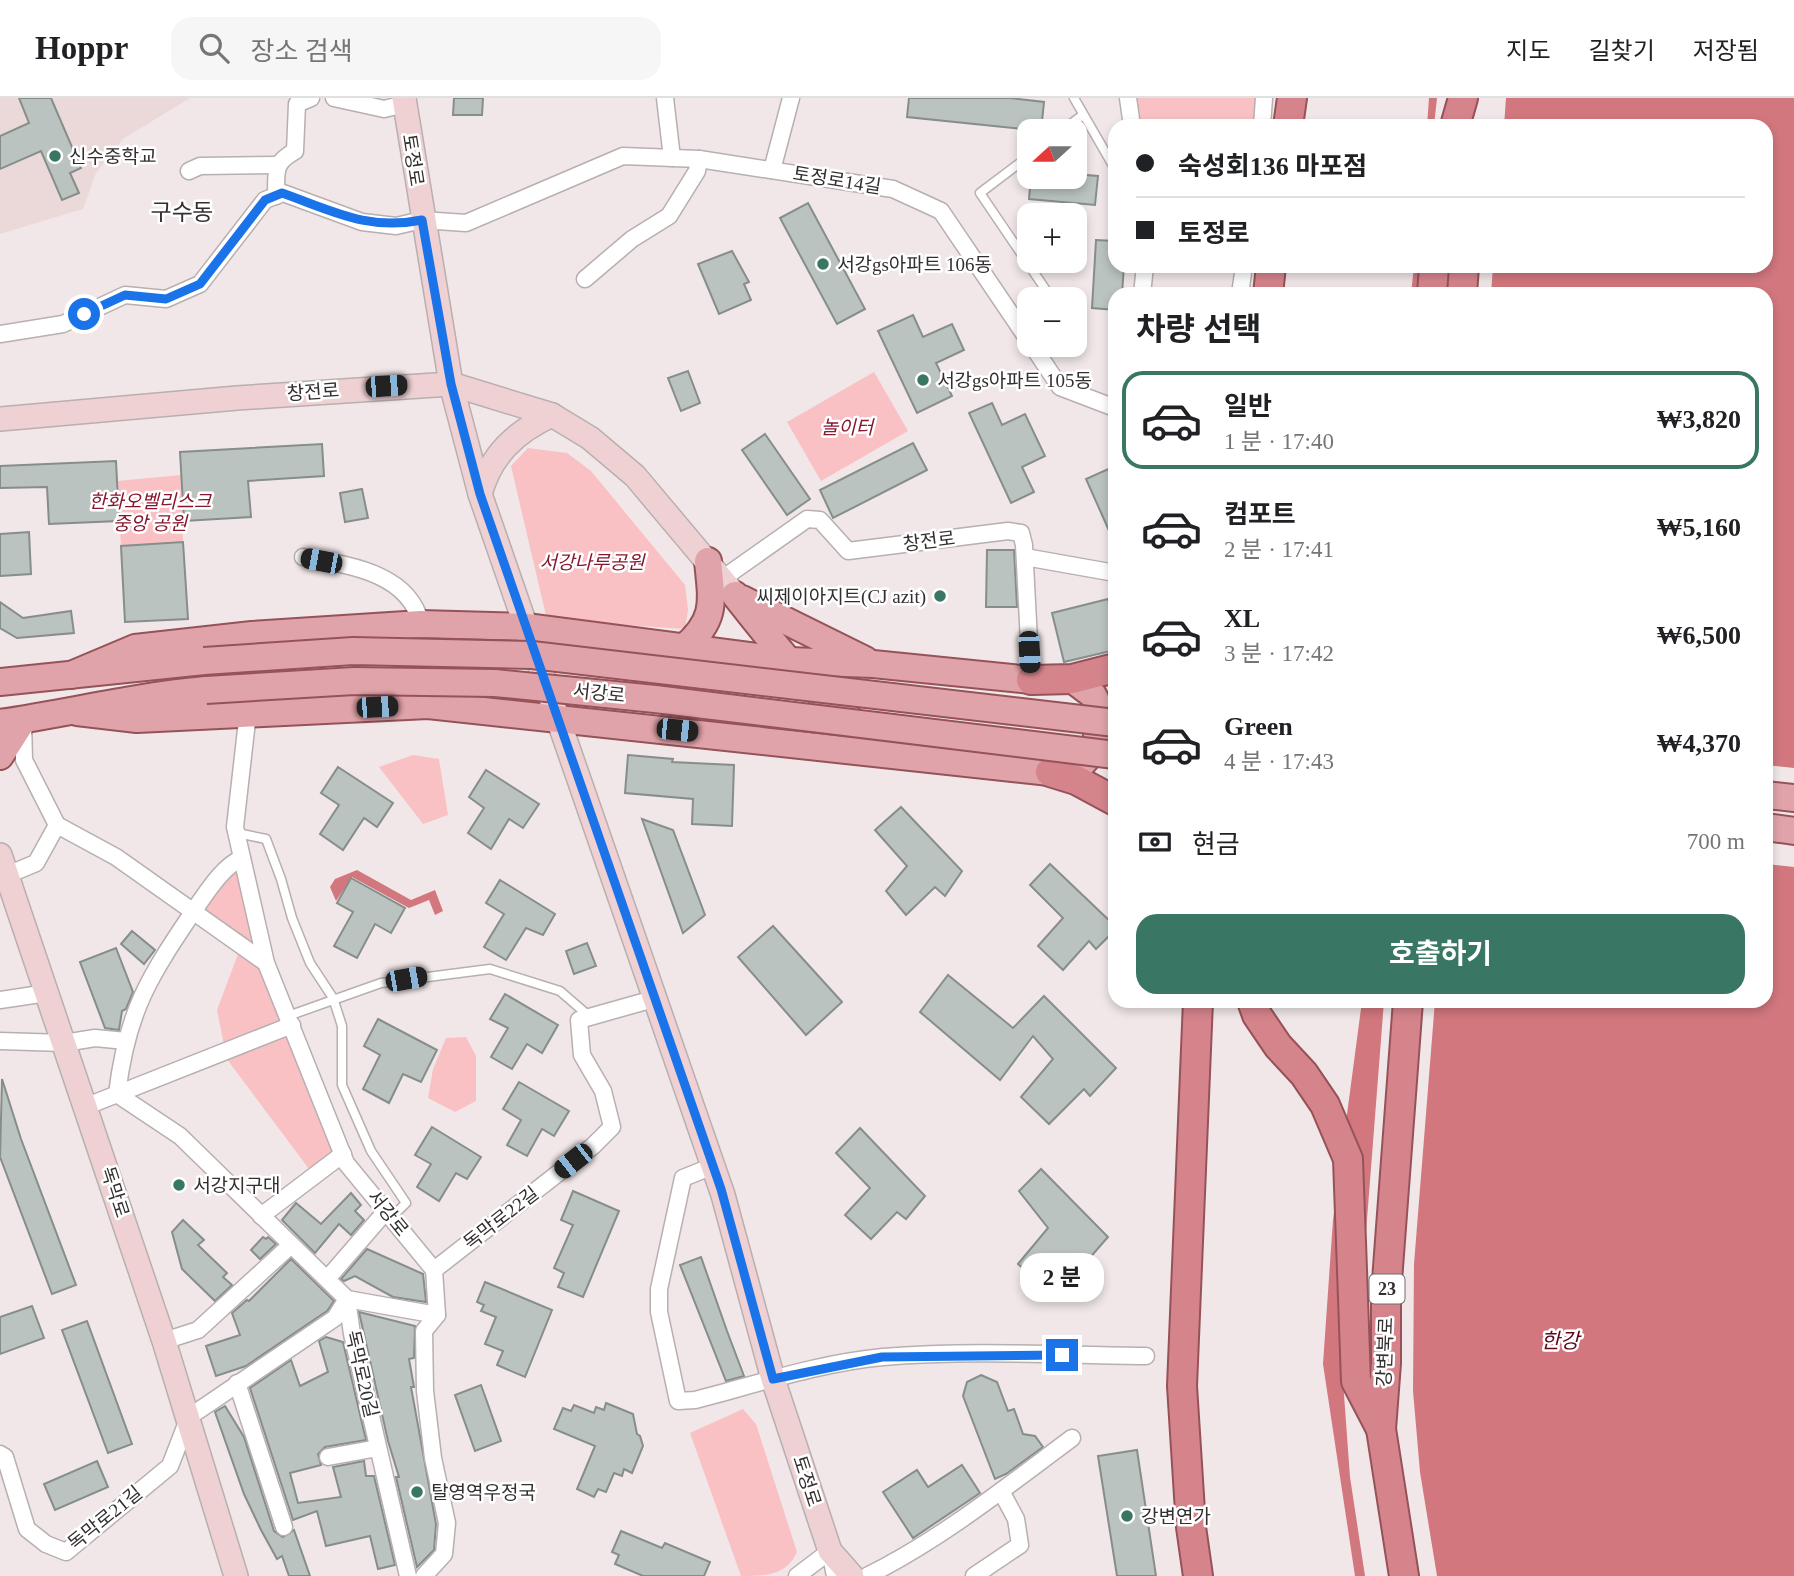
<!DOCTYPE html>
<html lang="ko">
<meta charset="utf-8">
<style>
:root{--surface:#fff;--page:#f6f6f6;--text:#202124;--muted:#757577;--line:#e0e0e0;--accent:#397764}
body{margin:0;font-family:"Times New Roman","Noto Sans KR",serif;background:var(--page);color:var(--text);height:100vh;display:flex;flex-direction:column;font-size:26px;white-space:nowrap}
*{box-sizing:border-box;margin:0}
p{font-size:23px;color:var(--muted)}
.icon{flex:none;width:38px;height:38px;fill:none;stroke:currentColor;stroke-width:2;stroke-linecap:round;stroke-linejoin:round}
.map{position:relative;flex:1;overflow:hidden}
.details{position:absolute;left:1108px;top:189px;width:665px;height:721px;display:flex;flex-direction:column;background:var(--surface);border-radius:21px;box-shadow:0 4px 10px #0003}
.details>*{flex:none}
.banner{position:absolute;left:1108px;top:21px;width:665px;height:154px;border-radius:21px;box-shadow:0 4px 10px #0003;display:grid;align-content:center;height:154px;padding:0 28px;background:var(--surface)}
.needle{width:46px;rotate:249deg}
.controls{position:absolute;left:1017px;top:21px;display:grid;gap:14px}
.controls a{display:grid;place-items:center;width:70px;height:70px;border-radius:14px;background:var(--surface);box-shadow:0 4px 10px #0003;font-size:35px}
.end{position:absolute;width:32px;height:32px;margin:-16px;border:9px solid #1a73e8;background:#fff;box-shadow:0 0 0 4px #fff}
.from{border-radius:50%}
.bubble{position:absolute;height:49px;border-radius:21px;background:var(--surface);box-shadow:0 4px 10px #0003;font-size:23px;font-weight:700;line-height:49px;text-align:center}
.car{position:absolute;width:21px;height:42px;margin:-21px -10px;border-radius:9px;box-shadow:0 0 5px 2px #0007;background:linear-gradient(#222 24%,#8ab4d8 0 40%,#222 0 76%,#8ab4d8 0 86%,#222 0)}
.banner b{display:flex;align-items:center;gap:24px;height:66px;font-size:26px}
.banner b+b{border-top:2px solid var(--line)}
.banner i{width:18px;height:18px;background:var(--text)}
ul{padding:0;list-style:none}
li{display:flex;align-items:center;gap:21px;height:98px;margin:0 14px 10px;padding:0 14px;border:4px solid transparent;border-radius:21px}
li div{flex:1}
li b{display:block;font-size:26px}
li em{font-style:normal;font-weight:700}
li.selected{border-color:var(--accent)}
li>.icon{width:63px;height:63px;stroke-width:1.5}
h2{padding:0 28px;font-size:32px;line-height:84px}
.pay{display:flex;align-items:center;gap:18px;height:77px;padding:0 28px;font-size:26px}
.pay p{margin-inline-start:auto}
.action{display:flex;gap:14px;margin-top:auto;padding:14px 28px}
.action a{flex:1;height:80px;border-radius:21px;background:var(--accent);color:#fff;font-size:28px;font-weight:700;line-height:80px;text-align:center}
header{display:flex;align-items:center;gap:42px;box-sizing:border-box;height:98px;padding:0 35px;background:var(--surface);border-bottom:2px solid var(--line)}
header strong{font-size:33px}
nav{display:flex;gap:38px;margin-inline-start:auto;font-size:24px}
.search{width:490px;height:63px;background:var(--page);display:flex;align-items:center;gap:18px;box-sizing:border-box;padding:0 24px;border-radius:21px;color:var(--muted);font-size:26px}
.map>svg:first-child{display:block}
</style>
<header>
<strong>Hoppr</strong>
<div class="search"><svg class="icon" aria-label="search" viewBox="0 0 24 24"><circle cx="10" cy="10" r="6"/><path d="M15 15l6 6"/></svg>장소 검색</div>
<nav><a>지도</a><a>길찾기</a><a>저장됨</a></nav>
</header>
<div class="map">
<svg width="1794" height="1478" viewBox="0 0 1794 1478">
<rect width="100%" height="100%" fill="#f1e7e8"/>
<polygon fill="#ebd9d9" points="0,0 190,0 123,41 96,75 83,111 0,136"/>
<g fill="#f9c1c4">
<polygon points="1137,0 1257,0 1253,28 1141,28"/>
<polygon points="874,274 908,333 821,383 787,324"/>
<polygon points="528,350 567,355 591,373 685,487 688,512 685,531 547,522 511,368"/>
<polygon points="181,377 183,444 121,448 117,383"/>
<polygon points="413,657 439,661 448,717 423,726 379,669"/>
<polygon points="239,766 260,858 199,813"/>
<polygon points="238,856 261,867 284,925 224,947 217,912"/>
<polygon points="289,936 334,1053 309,1071 226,960"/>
<polygon points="466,939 476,958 476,1003 455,1014 428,1000 433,971 446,940"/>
<path d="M 743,1311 L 756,1326 L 797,1454 C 786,1478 765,1478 741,1478 L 690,1335 Z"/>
</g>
<g fill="#d2777e">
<polygon points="1429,0 1794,0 1794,1478 1355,1478 1323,1266 1333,1122 1362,903 1766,903 1766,196 1411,196 1414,168 1766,168 1766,28 1427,28"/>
<polygon points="357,772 411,802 435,792 443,813 435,817 429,802 409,810 352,779 336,803 330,789 335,781"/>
</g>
<g fill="#f1e7e8">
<polygon points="1437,0 1506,0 1504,28 1434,28"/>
<polygon points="1443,168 1493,168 1491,196 1441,196"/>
<polygon points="1766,667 1794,670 1794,769 1766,766"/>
<polygon points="1384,903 1435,903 1414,1166 1413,1293 1420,1374 1437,1478 1365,1478 1350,1379 1343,1283 1364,1160"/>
</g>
<g fill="#bac3c0" stroke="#868e8b" stroke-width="2">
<polygon points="19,0 51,0 81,70 70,75 79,95 62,102 41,53 0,71 0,38 29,25"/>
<polygon points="454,0 483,0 482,17 453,17"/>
<polygon points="909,0 1010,0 1044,4 1041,33 907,19"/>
<polygon points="1074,76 1098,78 1095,107 1029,101 1031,79"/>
<polygon points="808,105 865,211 837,226 780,120"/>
<polygon points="1096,142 1115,143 1115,168 1124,168 1122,196 1115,196 1115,212 1092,210"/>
<polygon points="732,153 749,184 744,186 751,202 719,216 698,166"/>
<polygon points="913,217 923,239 952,226 964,252 936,265 952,298 917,315 878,233"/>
<polygon points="688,273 700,305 681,313 668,280"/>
<polygon points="992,305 1002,327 1025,316 1045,358 1022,369 1034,394 1011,405 969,315"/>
<polygon points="765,336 810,401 787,417 742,352"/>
<polygon points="913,345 927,372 833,420 820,392"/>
<polygon points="322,346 324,378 248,383 251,419 184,423 180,354"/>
<polygon points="116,363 119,423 49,426 47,389 0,390 0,368"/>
<polygon points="1115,368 1115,446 1086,381"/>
<polygon points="362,391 368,420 345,424 340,395"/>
<polygon points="29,434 31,476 0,478 0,436"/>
<polygon points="183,444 188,521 125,524 121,448"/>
<polygon points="987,452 1014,452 1017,509 986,509"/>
<polygon points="1108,501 1115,528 1115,552 1064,564 1052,515"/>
<polygon points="0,504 23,520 71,513 74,535 17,540 0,530"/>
<polygon points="628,657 673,661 672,664 734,667 732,728 692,726 693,701 625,695"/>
<polygon points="338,669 393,705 377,729 364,720 343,752 320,736 339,707 321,695"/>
<polygon points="486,672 539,706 523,730 509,721 491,751 468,735 484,710 469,699"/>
<polygon points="901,709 962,773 945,798 935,789 906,817 886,793 907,768 875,732"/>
<polygon points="642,721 673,732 705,817 683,835"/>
<polygon points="1050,766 1115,828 1115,832 1096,851 1089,843 1063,872 1038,848 1063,820 1030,787"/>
<polygon points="351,780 405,810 391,835 375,826 357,860 334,848 353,814 337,805"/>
<polygon points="500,782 555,816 543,837 526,830 506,862 484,849 504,816 486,805"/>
<polygon points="773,828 842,904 806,937 738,859"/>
<polygon points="132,833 155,852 144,866 121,846"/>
<polygon points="587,845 596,868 574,876 566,853"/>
<polygon points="116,850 133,894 126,911 122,913 119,932 105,930 80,864"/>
<polygon points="948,877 1013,930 1044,898 1116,970 1090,998 1084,991 1049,1026 1021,999 1053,961 1033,938 1000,982 920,914"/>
<polygon points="505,896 558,927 542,955 527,946 512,971 491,959 508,930 490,921"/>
<polygon points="378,921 437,952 421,984 403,976 389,1005 363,991 380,957 364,948"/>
<polygon points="2,981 21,1041 76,1187 52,1196 0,1059"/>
<polygon points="519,984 569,1013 554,1038 542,1031 527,1058 507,1047 521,1022 503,1011"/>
<polygon points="432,1029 481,1059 467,1081 456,1075 439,1103 417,1089 431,1066 415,1057"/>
<polygon points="860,1030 925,1098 906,1121 897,1114 871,1141 845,1117 870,1090 836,1055"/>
<polygon points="1041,1071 1108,1139 1087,1163 1079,1159 1045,1190 1018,1166 1048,1130 1019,1093"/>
<polygon points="573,1093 619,1113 583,1199 558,1189 564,1175 554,1170 573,1127 561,1122"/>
<polygon points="351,1095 361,1107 355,1113 364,1122 351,1137 339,1126 315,1155 282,1122 296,1105 321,1126"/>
<polygon points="183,1122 204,1142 198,1147 227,1175 223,1179 232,1187 215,1203 182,1171 172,1134"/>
<polygon points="263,1139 266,1141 268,1139 276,1146 260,1161 251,1152"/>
<polygon points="367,1151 423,1176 426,1204 393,1199 355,1178 344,1183 341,1181"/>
<polygon points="701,1159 727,1233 744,1278 726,1283 680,1167"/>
<polygon points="291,1161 334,1203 327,1213 246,1268 216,1278 206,1248 240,1237 232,1215 247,1202 249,1203"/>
<polygon points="485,1184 552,1212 525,1279 497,1267 503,1253 485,1246 496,1219 481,1213 484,1207 477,1204"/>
<polygon points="32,1208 44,1240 0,1256 0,1219"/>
<polygon points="359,1214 415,1228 414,1260 409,1261 414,1289 411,1289 436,1426 434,1452 417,1469 396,1379 399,1379 388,1343"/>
<polygon points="87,1223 132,1346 108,1355 62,1232"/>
<polygon points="326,1239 343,1244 366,1342 325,1349 318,1356 321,1367 290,1375 298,1405 341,1399 333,1369 364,1363 366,1378 374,1378 395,1467 378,1471 370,1438 326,1448 317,1413 293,1422 250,1290 291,1262 300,1288 328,1274 319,1243"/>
<polygon points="981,1277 997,1284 1008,1313 1014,1311 1023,1336 1035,1338 1043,1349 1006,1376 995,1381 963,1298 967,1284"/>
<polygon points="481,1287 501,1343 475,1353 455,1297"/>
<polygon points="606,1305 633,1316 637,1336 640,1338 643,1348 632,1375 624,1371 622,1378 614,1375 606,1394 598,1391 594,1399 577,1391 595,1348 554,1331 563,1310 571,1313 574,1307 594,1315 596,1309 604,1312"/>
<polygon points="225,1308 244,1339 274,1433 283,1439 294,1432 310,1478 289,1478 282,1458 277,1461 261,1432 244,1396 215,1314"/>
<polygon points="1137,1352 1156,1478 1117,1478 1098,1358"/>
<polygon points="97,1363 108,1389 55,1412 44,1386"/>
<polygon points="962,1367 980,1395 913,1440 883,1394 917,1372 928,1389"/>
<polygon points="621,1433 662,1450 665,1445 710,1464 704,1478 643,1478 615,1466 619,1457 612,1454"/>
</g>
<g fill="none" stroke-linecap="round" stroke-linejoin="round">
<defs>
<g id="service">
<polyline points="1074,0 1115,71"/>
<polyline points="1061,33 1083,17"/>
<polyline points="1029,58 980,95 1052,201"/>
<polyline points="237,735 266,741 281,781 292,820 310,865 333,900 342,928 342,987 371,1053 406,1105 391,1120"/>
<polyline points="288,918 381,885 490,871 560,893 590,919"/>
</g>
<g id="minor">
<polyline points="334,0 384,11 405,6"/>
<polyline points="665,0 672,60"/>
<polyline points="1128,0 1132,28"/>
<polyline points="1262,28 1264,0"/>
<polyline points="772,72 791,0"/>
<polyline points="189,73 200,68 277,67"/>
<path d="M 276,98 C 277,74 272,66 295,53 L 297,6 L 311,0"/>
<polyline points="585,181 632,141 669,118 697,73 699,61"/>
<polyline points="1142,196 1145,168"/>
<polyline points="1240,196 1244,168"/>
<polyline points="0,236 63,226 125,197 166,201 200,186 265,102 283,95 362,124 396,128 422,122 466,125 623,58 699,61 893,91 941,113 1029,243"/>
<polyline points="1032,247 1060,289 1115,310"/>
<path d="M 303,459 C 347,467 409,474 421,526"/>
<polyline points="1025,459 1115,475"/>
<polyline points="722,481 807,421 820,422 848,453 1008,433 1021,435 1024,447 1031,582"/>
<polyline points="248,614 235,729 266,865 346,1065 434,1172"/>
<polyline points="57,727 116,759 266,865"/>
<path d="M 242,760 C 222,769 207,794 195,811 C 149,879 127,913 117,996 L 180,1038 L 347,1201 L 437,1217"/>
<polyline points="0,780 36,765 57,727 24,662 23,624"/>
<polyline points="0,902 47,895"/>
<polyline points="0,943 64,945 95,940 126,943"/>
<polyline points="87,1008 292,927"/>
<path d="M 713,1068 L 683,1080 L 659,1191 L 659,1214 L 678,1303 L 695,1302 C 757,1286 819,1265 883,1259 C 970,1252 1059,1257 1146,1258"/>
<polyline points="261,1118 343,1056"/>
<polyline points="327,1181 386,1113"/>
<polyline points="347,1201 352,1236 408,1478"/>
<polyline points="164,1243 198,1232 291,1147"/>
<polyline points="237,1285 284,1429"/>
<polyline points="0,1356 5,1359 27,1431 46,1446 66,1454 170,1368 189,1319 335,1220 347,1201"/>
<polyline points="328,1359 378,1350"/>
<polyline points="424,1478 444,1456 447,1425 433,1360 425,1293 424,1233 437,1217 434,1172 593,1048 612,1029 603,993 582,957 579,922 657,900"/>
<polyline points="797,1478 830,1453 835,1478"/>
<path d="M 867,1478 C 940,1442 1006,1389 1072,1340"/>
<polyline points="974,1478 1020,1447 1016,1421 1001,1393"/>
</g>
<g id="secondary">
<polyline points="404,0 451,286 480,396 723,1097 773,1281 830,1453 852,1478"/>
<polyline points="0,321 237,300 451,286 552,317 590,340 635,378 735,497"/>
<path d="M 480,396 C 491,357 515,334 552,317"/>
<polyline points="0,757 164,1243 236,1478"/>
</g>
<g id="primary">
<path d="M 735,497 C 773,545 813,598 864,631"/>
<polyline points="742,501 865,562"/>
<path d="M 684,550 C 717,521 712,504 708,463"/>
<polyline points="71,577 135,550 252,537 421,526 526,529 789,563 873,566 1031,582"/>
<polyline points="0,584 204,563"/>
<polyline points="77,614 137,621 428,607 1050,674 1079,669 1095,651 1101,613 1093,597 1072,581"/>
<path d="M 0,625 C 69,615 136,598 206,592"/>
<polyline points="0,658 23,622"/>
<polyline points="1766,697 1794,700"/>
<polyline points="1766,729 1794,733"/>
</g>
<g id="trunk">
<polyline points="1288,28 1292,0"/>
<polyline points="1455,28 1463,0"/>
<polyline points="1268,196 1271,168"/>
<polyline points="1432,196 1434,168"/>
<polyline points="1462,196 1464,168"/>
<polyline points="1031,582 1072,581 1115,570"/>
<polyline points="1050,674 1076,682 1115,703"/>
<polyline points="1252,903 1257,917 1278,948 1304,976 1325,1007 1348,1061 1356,1283 1381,1331"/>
<polyline points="1198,1478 1191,1429 1182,1288 1198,903"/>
<polyline points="1404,1478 1381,1331 1386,1265 1386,1196 1408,903"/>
</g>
</defs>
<use href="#service" stroke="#b8afaf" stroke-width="11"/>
<use href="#minor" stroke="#b8afaf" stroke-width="19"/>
<use href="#secondary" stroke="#b8afaf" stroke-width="26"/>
<use href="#primary" stroke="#965259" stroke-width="30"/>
<use href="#trunk" stroke="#965259" stroke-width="32"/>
<use href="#service" stroke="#fff" stroke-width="8"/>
<use href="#minor" stroke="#fff" stroke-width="16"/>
<use href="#secondary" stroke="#efd1d4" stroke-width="23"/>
<use href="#primary" stroke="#e0a3a9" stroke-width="26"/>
<use href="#trunk" stroke="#d6848c" stroke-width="28"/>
<defs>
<g id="primary-bridge">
<polyline points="204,563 353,553 532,557 1115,625"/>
<polyline points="206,592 354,583 495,585 655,601 1115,657"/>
</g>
</defs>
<use href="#primary-bridge" stroke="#965259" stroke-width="30" stroke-linecap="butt"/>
<use href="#primary-bridge" stroke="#e0a3a9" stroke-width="26"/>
</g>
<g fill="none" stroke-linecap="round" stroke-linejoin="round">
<path stroke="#1a73e8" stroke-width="9" d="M 84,216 L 125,197 L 166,201 L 200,186 L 265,102 L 282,95 C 333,113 368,133 422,122 L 451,286 L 480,396 L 721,1091 L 773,1281 L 882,1259 L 1062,1257"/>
</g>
<g fill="#397764" stroke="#fff" stroke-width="2.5">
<circle cx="55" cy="58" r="7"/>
<circle cx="823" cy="166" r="7"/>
<circle cx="923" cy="282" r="7"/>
<circle cx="940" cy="498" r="7"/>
<circle cx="179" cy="1087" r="7"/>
<circle cx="417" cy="1394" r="7"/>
<circle cx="1127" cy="1418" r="7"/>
</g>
<g text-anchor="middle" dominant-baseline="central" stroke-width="5" stroke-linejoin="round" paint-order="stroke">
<rect fill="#fff" stroke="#706d6d" stroke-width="2" x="1369.5" y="1176.5" width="35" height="29" rx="5"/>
<g font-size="18" font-weight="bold" fill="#332f2f">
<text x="1387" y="1191">23</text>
</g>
<g font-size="19" fill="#332f2f" stroke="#fff" text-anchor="start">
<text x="69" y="58">신수중학교</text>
<text x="837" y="166">서강gs아파트 106동</text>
<text x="937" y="282">서강gs아파트 105동</text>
<text x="926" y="498" text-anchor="end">씨제이아지트(CJ azit)</text>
<text x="193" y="1087">서강지구대</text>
<text x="431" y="1394">탈영역우정국</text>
<text x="1141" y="1418">강변연가</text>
</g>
<g font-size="19" fill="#332f2f" stroke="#fff">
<text transform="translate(413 62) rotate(81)">토정로</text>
<text transform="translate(837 82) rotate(9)">토정로14길</text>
<text transform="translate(313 294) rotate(-4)">창전로</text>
<text transform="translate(929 443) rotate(-7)">창전로</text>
<text transform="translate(599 595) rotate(6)">서강로</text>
<text transform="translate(115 1094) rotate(72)">독막로</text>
<text transform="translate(388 1115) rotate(51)">서강로</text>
<text transform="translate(501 1120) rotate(-38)">독막로22길</text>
<text transform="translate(1385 1254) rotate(-88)">강변북로</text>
<text transform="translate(362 1276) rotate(77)">독막로20길</text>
<text transform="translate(807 1383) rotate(72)">토정로</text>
<text transform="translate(105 1420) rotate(-39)">독막로21길</text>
</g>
<g font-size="19" font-style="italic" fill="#86172f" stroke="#fff">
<text x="847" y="329">놀이터</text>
<text x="150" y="403">한화오벨리스크<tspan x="150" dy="22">중앙 공원</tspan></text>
<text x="592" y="464">서강나루공원</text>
</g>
<g font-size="21" font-style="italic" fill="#5d071c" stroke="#fff">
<text x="1560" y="1243">한강</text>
</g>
<g font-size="23" fill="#332f2f" stroke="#fff">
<text x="182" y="114">구수동</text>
</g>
</g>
</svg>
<div class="controls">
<a><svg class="needle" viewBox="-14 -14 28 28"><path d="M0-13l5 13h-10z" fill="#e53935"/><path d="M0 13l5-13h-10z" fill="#757577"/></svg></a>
<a>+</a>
<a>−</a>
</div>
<i class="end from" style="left:84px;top:216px"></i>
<i class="end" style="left:1062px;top:1257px"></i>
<div class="bubble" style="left:1020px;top:1155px;width:84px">2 분</div>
<i class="car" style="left:386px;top:288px;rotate:86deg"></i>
<i class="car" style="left:321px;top:463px;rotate:281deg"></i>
<i class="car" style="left:1029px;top:554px;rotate:177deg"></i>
<i class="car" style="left:377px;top:609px;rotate:87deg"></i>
<i class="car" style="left:677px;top:632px;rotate:96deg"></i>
<i class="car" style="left:406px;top:881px;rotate:80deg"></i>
<i class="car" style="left:573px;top:1063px;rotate:232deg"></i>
<div class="banner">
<b><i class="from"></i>숙성회136 마포점</b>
<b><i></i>토정로</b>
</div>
<section class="details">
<h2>차량 선택</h2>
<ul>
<li class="selected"><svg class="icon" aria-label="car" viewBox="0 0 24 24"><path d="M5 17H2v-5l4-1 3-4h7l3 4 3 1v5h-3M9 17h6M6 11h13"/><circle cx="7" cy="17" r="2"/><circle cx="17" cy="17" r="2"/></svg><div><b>일반</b><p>1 분 · 17:40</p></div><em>₩3,820</em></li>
<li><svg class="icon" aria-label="car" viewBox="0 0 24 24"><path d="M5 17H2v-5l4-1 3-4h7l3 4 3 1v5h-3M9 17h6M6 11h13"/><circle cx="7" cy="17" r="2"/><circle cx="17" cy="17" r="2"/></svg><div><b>컴포트</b><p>2 분 · 17:41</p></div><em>₩5,160</em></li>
<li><svg class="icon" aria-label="car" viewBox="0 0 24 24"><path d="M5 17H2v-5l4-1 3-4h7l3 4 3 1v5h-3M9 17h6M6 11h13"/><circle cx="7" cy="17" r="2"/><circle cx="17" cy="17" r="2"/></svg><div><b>XL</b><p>3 분 · 17:42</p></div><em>₩6,500</em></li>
<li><svg class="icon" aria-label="car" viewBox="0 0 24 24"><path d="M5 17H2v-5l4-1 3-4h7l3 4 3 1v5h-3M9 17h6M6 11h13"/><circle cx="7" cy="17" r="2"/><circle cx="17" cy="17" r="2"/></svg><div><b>Green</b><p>4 분 · 17:43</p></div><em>₩4,370</em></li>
</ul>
<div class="pay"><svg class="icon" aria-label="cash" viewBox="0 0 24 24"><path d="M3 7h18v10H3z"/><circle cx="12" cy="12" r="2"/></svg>현금<p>700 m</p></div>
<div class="action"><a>호출하기</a></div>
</section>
</div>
